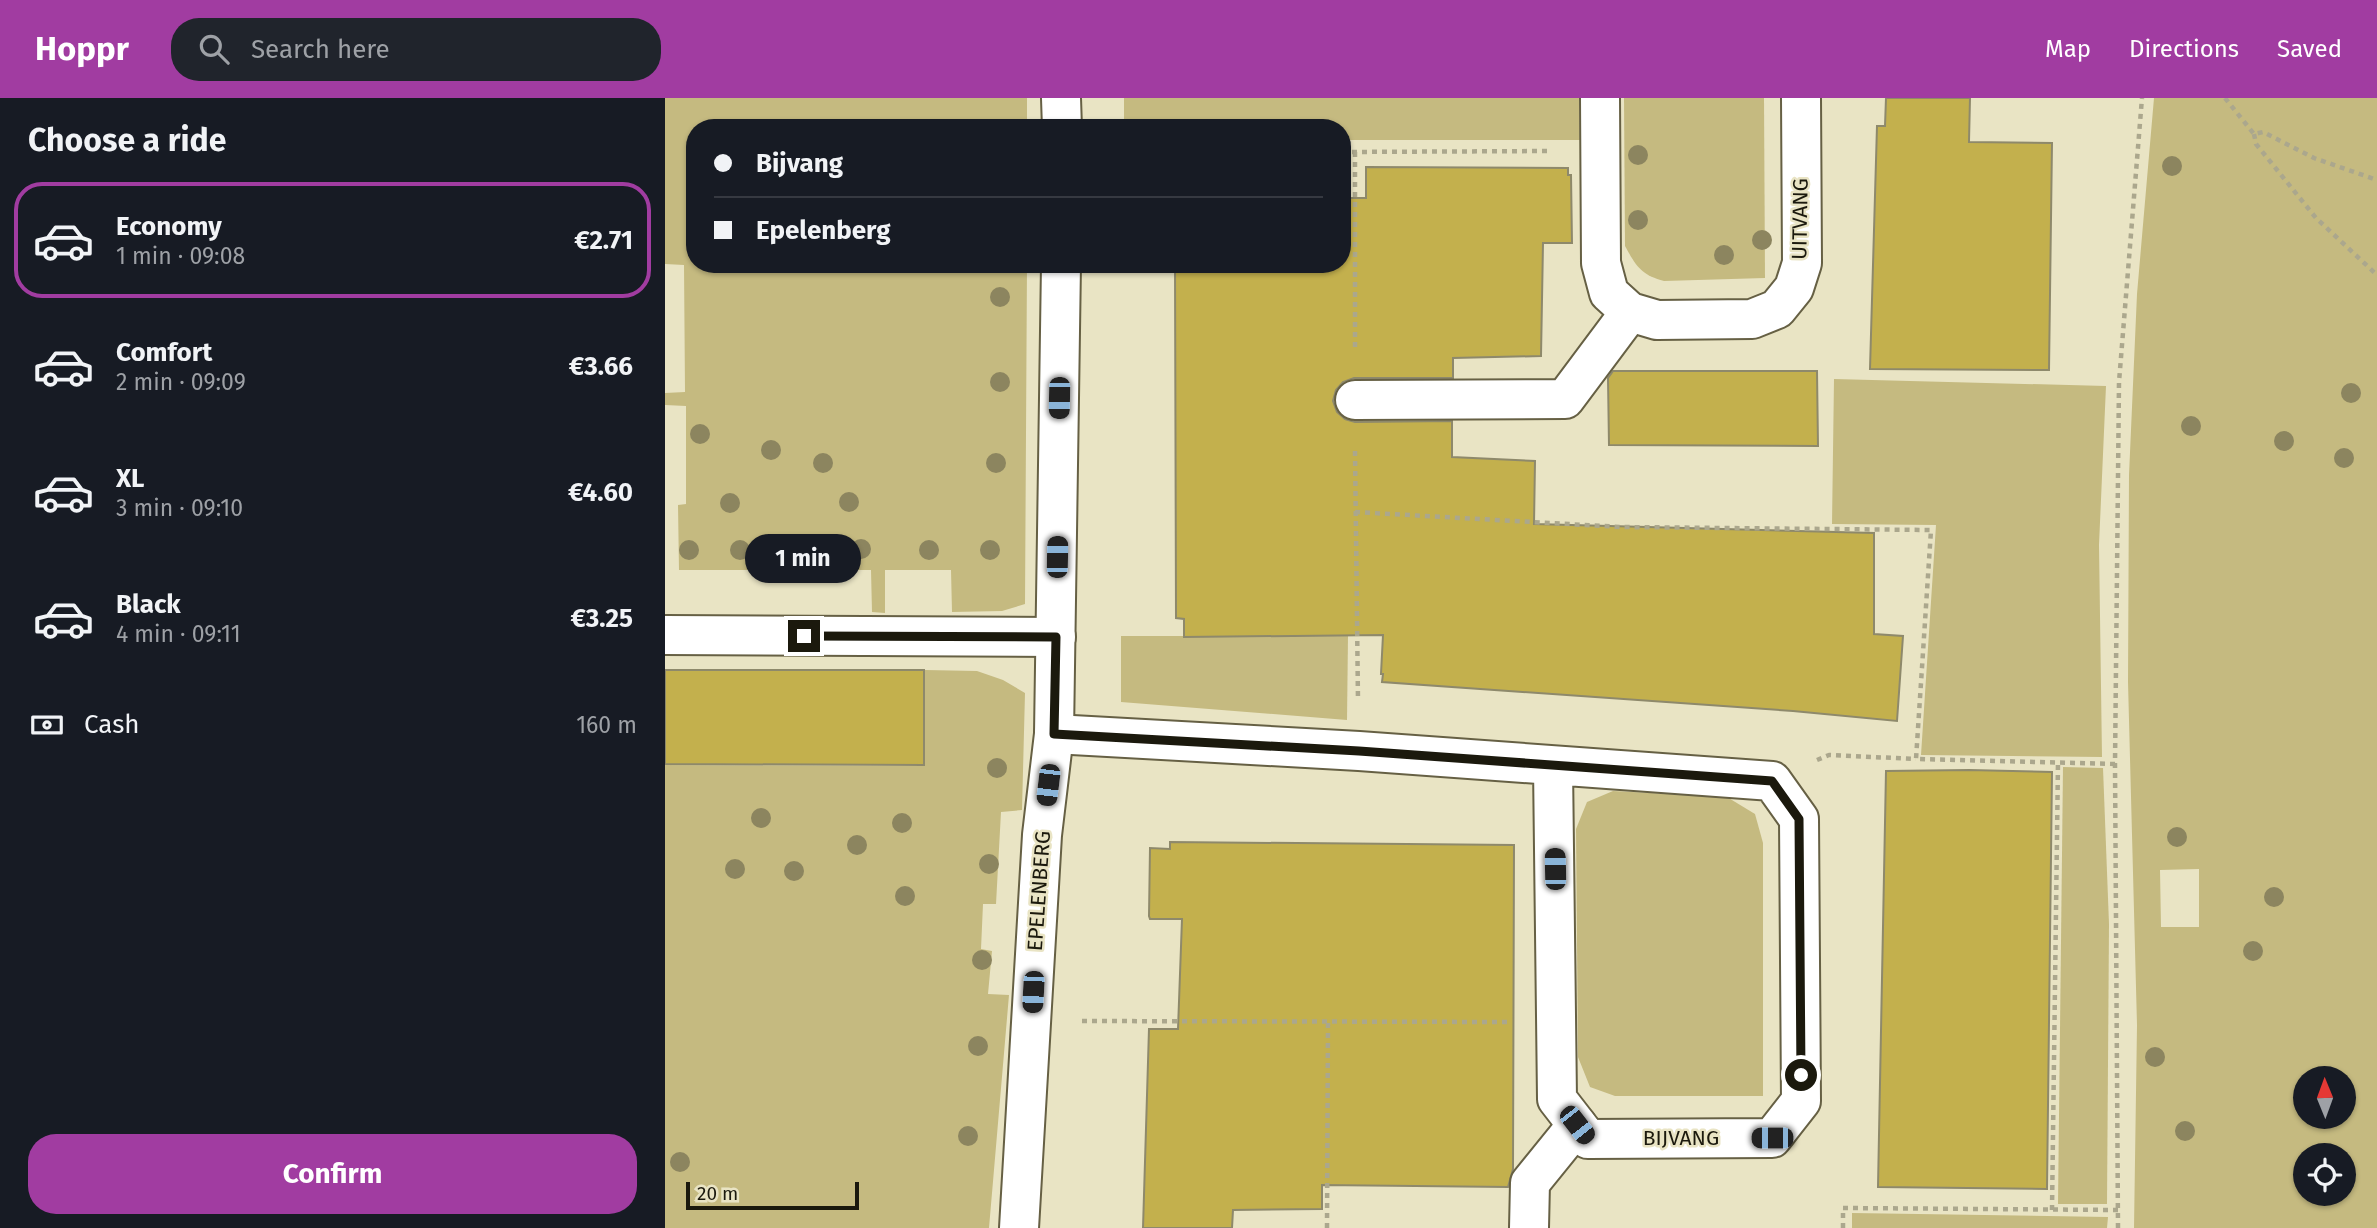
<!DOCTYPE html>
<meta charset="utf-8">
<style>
:root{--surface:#171b24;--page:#20242c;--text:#f1f3f6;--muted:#9ea1a6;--line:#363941;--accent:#a13ca1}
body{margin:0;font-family:"Fira Sans",sans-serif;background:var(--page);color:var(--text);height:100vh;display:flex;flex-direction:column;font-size:26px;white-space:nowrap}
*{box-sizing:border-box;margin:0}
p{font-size:23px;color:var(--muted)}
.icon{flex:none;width:38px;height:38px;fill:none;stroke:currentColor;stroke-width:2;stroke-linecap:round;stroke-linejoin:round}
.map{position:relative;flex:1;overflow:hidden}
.panel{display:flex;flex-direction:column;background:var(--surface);width:665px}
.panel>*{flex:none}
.hud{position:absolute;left:21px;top:21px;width:665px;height:154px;border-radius:28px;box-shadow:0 2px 5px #0004;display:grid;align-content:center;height:154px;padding:0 28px;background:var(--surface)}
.needle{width:46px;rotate:359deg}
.tools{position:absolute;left:1628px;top:968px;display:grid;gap:14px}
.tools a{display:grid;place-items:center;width:63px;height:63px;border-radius:50%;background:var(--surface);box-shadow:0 2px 5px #0004;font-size:35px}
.scale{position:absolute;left:21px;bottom:18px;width:173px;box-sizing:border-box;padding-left:7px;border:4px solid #1b190d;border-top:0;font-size:19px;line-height:24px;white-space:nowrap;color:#1b190d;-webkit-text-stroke:5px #e9e4c4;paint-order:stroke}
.end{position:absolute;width:32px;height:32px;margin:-16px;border:9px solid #1b190d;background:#fff;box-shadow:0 0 0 4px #fff}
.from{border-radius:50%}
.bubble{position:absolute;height:49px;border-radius:24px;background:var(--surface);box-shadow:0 2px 5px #0004;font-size:23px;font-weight:700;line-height:49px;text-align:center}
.car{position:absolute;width:21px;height:42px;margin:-21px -10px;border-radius:9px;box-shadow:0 0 5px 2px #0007;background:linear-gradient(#222 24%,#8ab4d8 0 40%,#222 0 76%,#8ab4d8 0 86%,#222 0)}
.hud b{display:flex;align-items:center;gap:24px;height:66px;font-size:26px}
.hud b+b{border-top:2px solid var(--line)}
.hud i{width:18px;height:18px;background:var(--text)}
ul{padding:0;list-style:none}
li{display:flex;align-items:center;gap:21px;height:116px;margin:0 14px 10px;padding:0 14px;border:4px solid transparent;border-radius:28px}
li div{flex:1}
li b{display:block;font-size:26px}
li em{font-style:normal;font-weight:700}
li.on{border-color:var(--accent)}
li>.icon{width:63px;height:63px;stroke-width:1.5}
h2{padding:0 28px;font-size:32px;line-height:84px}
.pay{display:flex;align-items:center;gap:18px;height:77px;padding:0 28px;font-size:26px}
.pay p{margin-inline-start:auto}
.button{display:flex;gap:14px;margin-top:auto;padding:14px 28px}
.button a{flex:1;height:80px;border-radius:28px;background:var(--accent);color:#fff;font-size:28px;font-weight:700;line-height:80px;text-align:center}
header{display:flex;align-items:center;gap:42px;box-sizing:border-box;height:98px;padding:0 35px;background:var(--accent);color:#fff}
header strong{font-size:33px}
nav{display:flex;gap:38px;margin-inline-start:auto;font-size:24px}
.search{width:490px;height:63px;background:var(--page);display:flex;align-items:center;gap:18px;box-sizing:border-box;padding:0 24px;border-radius:28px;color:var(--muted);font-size:26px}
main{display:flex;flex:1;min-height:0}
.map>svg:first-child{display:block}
</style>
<header>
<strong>Hoppr</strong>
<div class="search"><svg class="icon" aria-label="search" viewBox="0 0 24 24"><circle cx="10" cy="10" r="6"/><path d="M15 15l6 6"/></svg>Search here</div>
<nav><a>Map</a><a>Directions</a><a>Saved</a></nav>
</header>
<main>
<section class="panel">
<h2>Choose a ride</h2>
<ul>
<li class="on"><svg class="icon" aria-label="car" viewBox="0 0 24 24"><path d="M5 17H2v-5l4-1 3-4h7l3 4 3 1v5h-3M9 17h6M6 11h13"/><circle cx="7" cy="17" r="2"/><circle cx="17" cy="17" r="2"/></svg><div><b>Economy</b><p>1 min · 09:08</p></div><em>€2.71</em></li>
<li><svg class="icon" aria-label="car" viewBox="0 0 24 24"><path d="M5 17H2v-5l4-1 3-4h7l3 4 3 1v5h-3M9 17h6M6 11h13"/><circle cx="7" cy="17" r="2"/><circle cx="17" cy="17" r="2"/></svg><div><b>Comfort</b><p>2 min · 09:09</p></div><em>€3.66</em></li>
<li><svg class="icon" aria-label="car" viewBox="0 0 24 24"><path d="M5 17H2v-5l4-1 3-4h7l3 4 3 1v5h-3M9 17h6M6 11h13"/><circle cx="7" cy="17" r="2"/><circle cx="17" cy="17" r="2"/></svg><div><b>XL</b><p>3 min · 09:10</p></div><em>€4.60</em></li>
<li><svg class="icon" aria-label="car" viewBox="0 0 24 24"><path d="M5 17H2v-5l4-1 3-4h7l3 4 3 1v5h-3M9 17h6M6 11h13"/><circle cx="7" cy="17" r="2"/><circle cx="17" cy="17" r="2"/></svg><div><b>Black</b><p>4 min · 09:11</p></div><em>€3.25</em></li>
</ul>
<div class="pay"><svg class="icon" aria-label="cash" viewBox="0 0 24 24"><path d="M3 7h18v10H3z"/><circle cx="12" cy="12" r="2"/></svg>Cash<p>160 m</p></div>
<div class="button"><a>Confirm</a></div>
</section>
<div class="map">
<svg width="1712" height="1130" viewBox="0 0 1712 1130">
<rect width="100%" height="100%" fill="#e9e4c4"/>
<g fill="#c5ba80" fill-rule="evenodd">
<polygon points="0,0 362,0 362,30 30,30 30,166 362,166 360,506 337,513 287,514 286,472 220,472 220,515 207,514 206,472 14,472 13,407 21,406 21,308 0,307 0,295 20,294 19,167 0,166"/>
<polygon points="459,0 914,0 915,42 677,42 677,30 459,30"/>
<path d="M 959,0 L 1099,0 L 1100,180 L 999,183 C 976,177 971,168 960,148 Z"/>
<path d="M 1489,0 L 1712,0 L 1712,1130 L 1469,1130 L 1472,927 L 1463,584 L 1464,377 L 1472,196 ZM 1534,771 L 1534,829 L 1496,829 L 1495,772 ZM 1640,980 L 1678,980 L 1678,1018 L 1640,1018 ZM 1640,1057 L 1678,1057 L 1678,1096 L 1640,1096 Z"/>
<polygon points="1169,281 1441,288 1434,447 1437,659 1256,657 1271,427 1167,426"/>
<polygon points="456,538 683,538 682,622 456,604"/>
<polygon points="260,572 312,573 338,582 360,595 357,712 336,714 331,806 318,806 316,851 327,853 323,896 344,897 324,1130 0,1130 0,667 259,668"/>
<polygon points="1398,669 1438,670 1444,826 1442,1106 1393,1106"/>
<polygon points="948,693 1062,699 1090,716 1098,745 1098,998 950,998 925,989 913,959 911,731 922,704"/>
<polygon points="1187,1115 1443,1119 1442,1130 1187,1130"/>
</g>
<g fill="#c3b04d" stroke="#8e896b" stroke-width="2">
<polygon points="1221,0 1305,0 1304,44 1387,45 1384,272 1205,271 1212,28 1220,28"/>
<polygon points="701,69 903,70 903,77 906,77 907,145 878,145 876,258 788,260 788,280 689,280 678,284 671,292 668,303 672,314 680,321 690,324 787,323 787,359 870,363 869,426 1209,435 1209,536 1238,538 1232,623 1128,613 717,584 718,576 716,576 718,537 519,539 519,521 511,520 510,166 677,166 677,100 701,100"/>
<polygon points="948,273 1152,273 1153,348 944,347 943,280"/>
<polygon points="0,572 259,572 259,667 0,666"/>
<polygon points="1304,672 1387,674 1382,1091 1213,1089 1221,673"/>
<polygon points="505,744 849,747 848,1071 843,1089 657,1087 657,1111 568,1112 567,1130 478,1130 484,931 513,931 517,821 485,821 484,818 485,750 505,751"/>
</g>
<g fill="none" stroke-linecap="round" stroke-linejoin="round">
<defs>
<g id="minor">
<polyline points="396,0 397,30"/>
<polyline points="935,0 936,165 944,195 965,214 992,222 1087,221 1112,211 1129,190 1137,165 1136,0"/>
<polyline points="690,302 900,301 965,214"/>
<polyline points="0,537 391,539"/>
<polyline points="389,636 694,653 1107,683 1134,721 1136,1003 1107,1040 923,1041 892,1001 888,668"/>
<polyline points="354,1130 377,737 389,636 396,166"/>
<polyline points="864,1130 865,1085 912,1027"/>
</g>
</defs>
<use href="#minor" stroke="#666044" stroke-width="42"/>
<g stroke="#aba78d" stroke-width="4.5" stroke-dasharray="5 5" stroke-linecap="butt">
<polyline points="1560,0 1589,36 1598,34 1649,60 1712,82"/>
<polyline points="1589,36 1591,46 1651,120 1712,177"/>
<polyline points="677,54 886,53"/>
<polyline points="690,54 690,253"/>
<polyline points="690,353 693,603"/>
<polyline points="690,414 956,429 1266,432 1251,661 1450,666"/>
<polyline points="1152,662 1164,657 1251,661"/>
<polyline points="417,923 842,924"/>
<polyline points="1387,1112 1393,664"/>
<polyline points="662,1130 663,924"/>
<polyline points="1178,1130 1178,1110 1454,1112"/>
<polyline points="1453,1130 1450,666 1454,284 1477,0"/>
</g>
<use href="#minor" stroke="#fff" stroke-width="38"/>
</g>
<g fill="#8c855f">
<circle cx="973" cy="57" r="10"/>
<circle cx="1507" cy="68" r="10"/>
<circle cx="973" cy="122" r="10"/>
<circle cx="1097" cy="142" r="10"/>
<circle cx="1059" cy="157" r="10"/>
<circle cx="335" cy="199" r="10"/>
<circle cx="335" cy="284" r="10"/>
<circle cx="1686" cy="295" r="10"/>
<circle cx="1526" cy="328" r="10"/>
<circle cx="35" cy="336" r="10"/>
<circle cx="1619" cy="343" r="10"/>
<circle cx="106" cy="352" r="10"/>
<circle cx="1679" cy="360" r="10"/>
<circle cx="158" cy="365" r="10"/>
<circle cx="331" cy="365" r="10"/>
<circle cx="184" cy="404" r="10"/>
<circle cx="65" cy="405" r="10"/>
<circle cx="134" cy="451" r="10"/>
<circle cx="196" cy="451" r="10"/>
<circle cx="24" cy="452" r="10"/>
<circle cx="75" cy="452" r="10"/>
<circle cx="264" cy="452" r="10"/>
<circle cx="325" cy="452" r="10"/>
<circle cx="332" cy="670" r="10"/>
<circle cx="96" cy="720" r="10"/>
<circle cx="237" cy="725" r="10"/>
<circle cx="1512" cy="739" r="10"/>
<circle cx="192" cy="747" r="10"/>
<circle cx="324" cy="766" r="10"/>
<circle cx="70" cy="771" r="10"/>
<circle cx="129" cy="773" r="10"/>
<circle cx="240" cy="798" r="10"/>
<circle cx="1609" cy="799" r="10"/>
<circle cx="1588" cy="853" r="10"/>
<circle cx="317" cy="862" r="10"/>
<circle cx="313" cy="948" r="10"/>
<circle cx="1490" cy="959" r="10"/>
<circle cx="1520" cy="1033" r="10"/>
<circle cx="303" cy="1038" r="10"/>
<circle cx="15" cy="1064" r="10"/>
</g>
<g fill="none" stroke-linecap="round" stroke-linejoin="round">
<polyline stroke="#1b190d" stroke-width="9" points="139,538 391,539 389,636 694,653 1107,683 1134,721 1136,977"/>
</g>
<g text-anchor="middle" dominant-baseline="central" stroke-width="5" stroke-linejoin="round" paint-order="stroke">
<g font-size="21" fill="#1b190d" stroke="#e9e4c4">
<text transform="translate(1135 121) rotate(-89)">UITVANG</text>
<text transform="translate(374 793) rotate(-86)">EPELENBERG</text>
<text x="1016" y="1040">BIJVANG</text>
</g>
</g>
</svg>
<div class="tools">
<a><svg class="needle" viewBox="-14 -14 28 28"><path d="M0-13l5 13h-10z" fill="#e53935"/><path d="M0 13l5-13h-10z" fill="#9ea1a6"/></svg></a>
<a><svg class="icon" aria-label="locate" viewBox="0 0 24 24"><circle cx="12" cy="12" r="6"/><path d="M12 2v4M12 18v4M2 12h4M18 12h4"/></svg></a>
</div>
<div class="scale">20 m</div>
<i class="end from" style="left:1136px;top:977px"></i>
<i class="end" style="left:139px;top:538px"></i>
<div class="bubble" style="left:80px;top:436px;width:116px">1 min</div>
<i class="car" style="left:394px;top:300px;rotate:181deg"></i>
<i class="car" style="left:392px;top:459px;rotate:1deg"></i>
<i class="car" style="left:383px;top:687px;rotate:187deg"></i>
<i class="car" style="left:890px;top:771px;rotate:359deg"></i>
<i class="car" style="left:368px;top:894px;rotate:183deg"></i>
<i class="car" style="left:912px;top:1027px;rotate:142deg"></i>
<i class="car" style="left:1107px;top:1040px;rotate:270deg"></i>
<div class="hud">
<b><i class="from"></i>Bijvang</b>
<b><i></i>Epelenberg</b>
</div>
</div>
</main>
